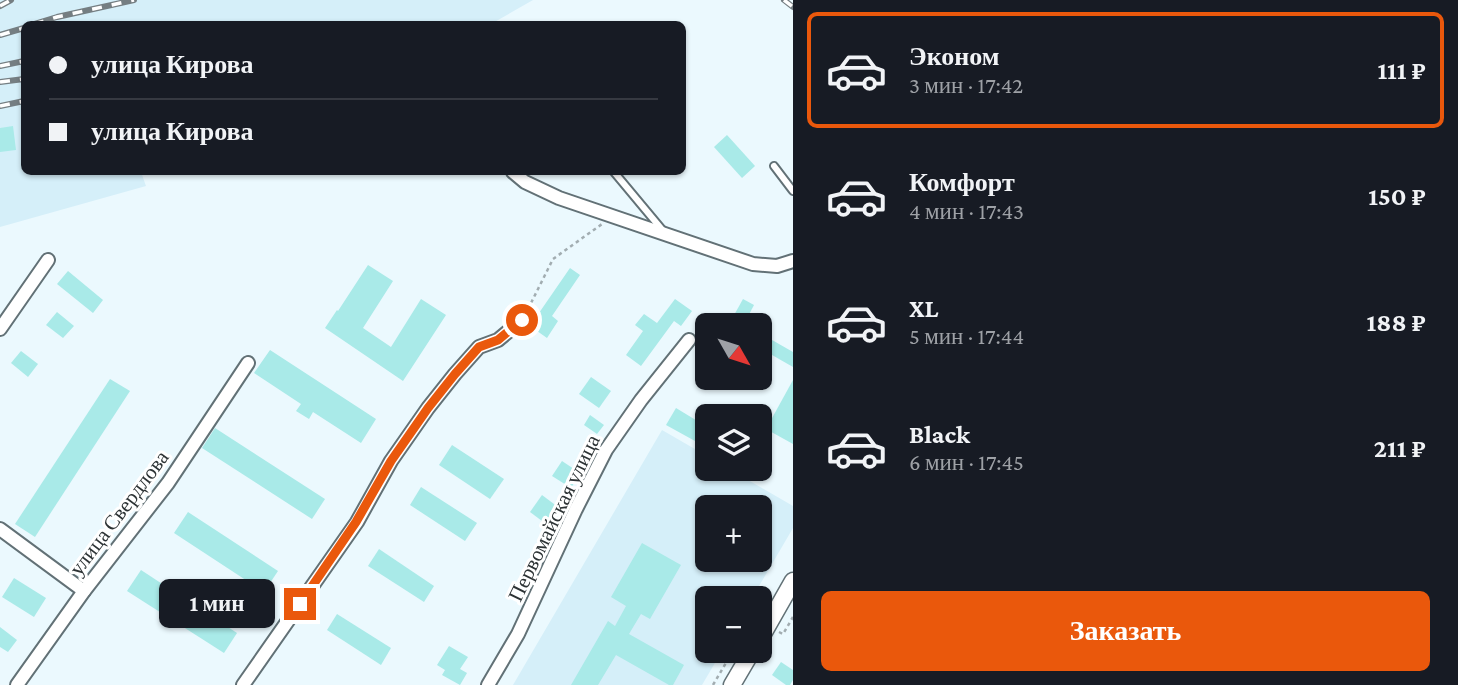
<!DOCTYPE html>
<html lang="ru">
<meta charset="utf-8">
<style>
:root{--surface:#171b24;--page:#20242c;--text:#f1f3f6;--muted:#9ea1a6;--line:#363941;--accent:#ea580c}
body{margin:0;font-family:"Crimson Pro",serif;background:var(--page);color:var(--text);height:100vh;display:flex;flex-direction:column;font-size:26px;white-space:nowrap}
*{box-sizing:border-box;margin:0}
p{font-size:23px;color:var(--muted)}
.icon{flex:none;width:38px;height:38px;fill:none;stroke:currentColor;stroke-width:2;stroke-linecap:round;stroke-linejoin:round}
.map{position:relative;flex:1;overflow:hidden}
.sheet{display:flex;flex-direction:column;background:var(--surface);width:665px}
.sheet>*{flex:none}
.top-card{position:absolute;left:21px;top:21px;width:665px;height:154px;border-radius:10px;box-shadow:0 2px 5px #0004;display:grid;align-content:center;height:154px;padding:0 28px;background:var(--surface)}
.needle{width:46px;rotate:129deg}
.buttons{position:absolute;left:695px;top:313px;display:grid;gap:14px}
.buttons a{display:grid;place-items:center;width:77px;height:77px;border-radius:10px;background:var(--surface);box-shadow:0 2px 5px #0004;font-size:35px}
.end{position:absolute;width:32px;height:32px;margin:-16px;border:9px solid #ea580c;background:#fff;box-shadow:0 0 0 4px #fff}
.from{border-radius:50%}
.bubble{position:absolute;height:49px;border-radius:10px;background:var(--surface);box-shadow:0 2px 5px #0004;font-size:23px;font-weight:700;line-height:49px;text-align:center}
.top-card b{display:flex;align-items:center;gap:24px;height:66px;font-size:26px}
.top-card b+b{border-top:2px solid var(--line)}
.top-card i{width:18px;height:18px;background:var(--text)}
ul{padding:12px 0 0;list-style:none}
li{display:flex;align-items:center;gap:21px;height:116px;margin:0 14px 10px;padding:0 14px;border:4px solid transparent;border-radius:10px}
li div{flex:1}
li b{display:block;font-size:26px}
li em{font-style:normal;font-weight:700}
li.current{border-color:var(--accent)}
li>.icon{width:63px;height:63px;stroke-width:1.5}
.action{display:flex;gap:14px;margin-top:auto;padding:14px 28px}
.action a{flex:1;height:80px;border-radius:10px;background:var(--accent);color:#fff;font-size:28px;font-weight:700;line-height:80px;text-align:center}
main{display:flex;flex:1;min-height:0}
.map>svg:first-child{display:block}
</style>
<main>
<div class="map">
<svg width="793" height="685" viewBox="0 0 793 685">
<rect width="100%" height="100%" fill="#ebf9fe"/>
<g fill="#d5eff9" fill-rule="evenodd">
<polygon points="0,0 533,0 491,24 24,24 24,172 141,172 146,186 0,227"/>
<path d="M 662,430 L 707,456 L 707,469 L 729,469 L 793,506 L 793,528 L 752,598 L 707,598 L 707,651 L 722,651 L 702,685 L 513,685 ZM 707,508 L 760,508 L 760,560 L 707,560 Z"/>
</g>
<g fill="#a9eae8">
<polygon points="13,126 16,150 0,152 0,128"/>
<polygon points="727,135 755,166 742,178 714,147"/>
<polygon points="368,265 393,281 363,328 391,347 421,299 446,315 403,381 325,328 337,310 338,311"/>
<polygon points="570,268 580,275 552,316 558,321 547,338 530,326"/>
<polygon points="68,271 103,300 93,313 57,284"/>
<polygon points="675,299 692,311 681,326 674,321 641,366 626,355 643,331 635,325 644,314 657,323"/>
<polygon points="743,299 754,305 743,326 728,326"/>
<polygon points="57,312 74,326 63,338 46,325"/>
<polygon points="760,333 793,352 793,367 760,348"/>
<polygon points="270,350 376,419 361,443 313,412 309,419 296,411 301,404 254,373"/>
<polygon points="21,351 38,364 28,377 11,363"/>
<polygon points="591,377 611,391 599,408 579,394"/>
<polygon points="110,379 130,391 35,537 15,524"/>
<polygon points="793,380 793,444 766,429"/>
<polygon points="676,408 704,425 695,441 666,425"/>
<polygon points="590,415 604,425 597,434 584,425"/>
<polygon points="215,428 325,499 312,519 202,448"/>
<polygon points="452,445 504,479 490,499 439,465"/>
<polygon points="562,461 580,473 571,488 552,476"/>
<polygon points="421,487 477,523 465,541 410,505"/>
<polygon points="542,495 562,510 550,527 530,512"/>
<polygon points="188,512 278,571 264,592 174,533"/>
<polygon points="642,543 681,565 650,619 641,614 629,634 684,665 673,685 669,685 616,655 598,685 571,685 608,621 615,626 626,606 611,597"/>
<polygon points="379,549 434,586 424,602 368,566"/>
<polygon points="141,570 237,633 224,653 127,591"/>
<polygon points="14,578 46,598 34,617 2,597"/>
<polygon points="337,614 391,648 381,665 327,630"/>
<polygon points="0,627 17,640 8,652 0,647"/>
<polygon points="449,646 468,657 460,669 467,673 460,685 442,675 445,670 437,665"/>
<polygon points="781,662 793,670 793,680 790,685 786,685 772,675"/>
</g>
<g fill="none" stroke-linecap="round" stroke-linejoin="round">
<defs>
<g id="lane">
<polyline points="774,166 793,191"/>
<polyline points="614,172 664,232"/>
</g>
<g id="street">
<polyline points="513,172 525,182 559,198 753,264 777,266 793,261"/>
<polyline points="0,329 48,260"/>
<polyline points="0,529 84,591"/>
<polyline points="17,685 84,591 168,483 248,363"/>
<polyline points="243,685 357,522 391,461 428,408 455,374 479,347 498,340 522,320"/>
<polyline points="488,685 518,634 576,509 606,450 641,400 689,340"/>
</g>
<g id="secondary">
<polyline points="760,639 793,581"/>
<polyline points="732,685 752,651"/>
</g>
</defs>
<use href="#lane" stroke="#627176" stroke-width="10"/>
<use href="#street" stroke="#627176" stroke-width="16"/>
<use href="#secondary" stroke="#627176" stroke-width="19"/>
<g stroke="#a2adb1" stroke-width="2.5" stroke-dasharray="3.5 3.5" stroke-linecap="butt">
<polyline points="528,309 553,259 602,224"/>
<polyline points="779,632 783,634 793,617"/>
<polyline points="713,685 733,651"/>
</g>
<use href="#lane" stroke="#fff" stroke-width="6"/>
<use href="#street" stroke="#fff" stroke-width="12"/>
<use href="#secondary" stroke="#fff" stroke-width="16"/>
<defs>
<g id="rail">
<polyline points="784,0 793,7"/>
<polyline points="0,6 11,0"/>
<polyline points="34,24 57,17 134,0"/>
<polyline points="0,35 24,28"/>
<polyline points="0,66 24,61"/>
<polyline points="0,82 24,79"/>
<polyline points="0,106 24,101"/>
</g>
</defs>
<use href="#rail" stroke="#757e82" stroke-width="6"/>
<use href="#rail" stroke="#fff" stroke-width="3.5" stroke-dasharray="10" stroke-linecap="butt"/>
</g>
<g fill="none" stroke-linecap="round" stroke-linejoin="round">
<polyline stroke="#ea580c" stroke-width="9" points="300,604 356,522 391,461 428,408 455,374 479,347 498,340 522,320"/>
</g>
<g text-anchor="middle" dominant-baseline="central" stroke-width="6" stroke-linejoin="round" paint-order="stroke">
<g font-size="21" fill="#2d3335" stroke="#fff">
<text transform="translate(119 513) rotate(-53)">улица Свердлова</text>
<text transform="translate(554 518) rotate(-64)">Первомайская улица</text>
</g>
</g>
</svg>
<div class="buttons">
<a><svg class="needle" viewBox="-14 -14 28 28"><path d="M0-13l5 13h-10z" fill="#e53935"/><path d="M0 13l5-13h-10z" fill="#9ea1a6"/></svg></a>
<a><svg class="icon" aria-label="layers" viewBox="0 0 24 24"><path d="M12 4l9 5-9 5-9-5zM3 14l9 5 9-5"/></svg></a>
<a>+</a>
<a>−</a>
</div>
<i class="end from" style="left:522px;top:320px"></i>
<i class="end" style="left:300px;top:604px"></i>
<div class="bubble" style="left:159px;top:579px;width:116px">1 мин</div>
<div class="top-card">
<b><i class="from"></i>улица Кирова</b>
<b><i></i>улица Кирова</b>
</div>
</div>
<section class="sheet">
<ul>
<li class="current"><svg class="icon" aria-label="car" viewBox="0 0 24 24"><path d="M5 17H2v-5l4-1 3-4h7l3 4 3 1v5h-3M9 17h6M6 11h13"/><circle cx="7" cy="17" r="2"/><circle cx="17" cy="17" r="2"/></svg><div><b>Эконом</b><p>3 мин · 17:42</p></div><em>111 ₽</em></li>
<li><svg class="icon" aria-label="car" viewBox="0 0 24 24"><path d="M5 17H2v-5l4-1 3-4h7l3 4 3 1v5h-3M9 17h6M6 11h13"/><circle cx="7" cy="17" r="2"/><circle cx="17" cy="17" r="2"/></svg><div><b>Комфорт</b><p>4 мин · 17:43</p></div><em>150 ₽</em></li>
<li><svg class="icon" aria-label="car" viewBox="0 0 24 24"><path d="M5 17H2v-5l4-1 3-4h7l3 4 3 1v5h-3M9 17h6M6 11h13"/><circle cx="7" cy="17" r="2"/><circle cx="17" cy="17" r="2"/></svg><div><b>XL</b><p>5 мин · 17:44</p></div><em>188 ₽</em></li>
<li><svg class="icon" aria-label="car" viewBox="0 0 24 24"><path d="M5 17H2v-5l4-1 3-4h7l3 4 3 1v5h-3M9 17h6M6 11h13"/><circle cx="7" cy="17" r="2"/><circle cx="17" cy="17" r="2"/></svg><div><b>Black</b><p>6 мин · 17:45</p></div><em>211 ₽</em></li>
</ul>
<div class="action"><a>Заказать</a></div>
</section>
</main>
